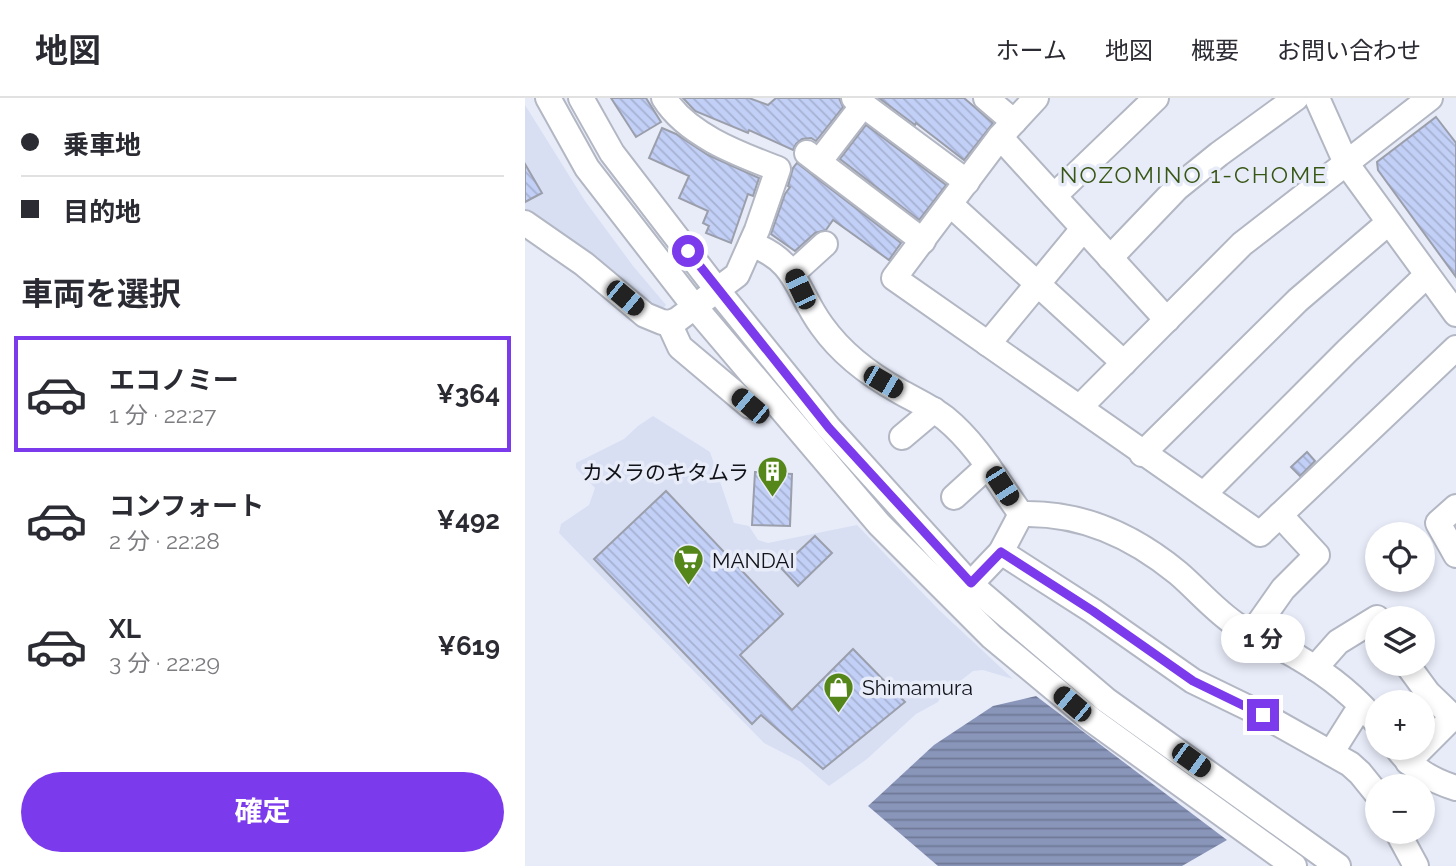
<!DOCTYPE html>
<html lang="ja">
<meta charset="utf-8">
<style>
:root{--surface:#fff;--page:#f7f7f7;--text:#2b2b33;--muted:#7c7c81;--line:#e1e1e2;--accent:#7c3aed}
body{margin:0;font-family:Raleway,"Noto Sans JP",sans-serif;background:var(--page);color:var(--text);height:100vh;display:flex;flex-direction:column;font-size:26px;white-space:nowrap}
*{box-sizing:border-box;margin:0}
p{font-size:23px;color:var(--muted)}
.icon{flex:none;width:38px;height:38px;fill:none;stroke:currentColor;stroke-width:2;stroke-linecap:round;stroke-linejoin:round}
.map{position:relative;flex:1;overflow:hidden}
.panel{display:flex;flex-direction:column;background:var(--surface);width:525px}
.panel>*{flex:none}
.hud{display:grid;align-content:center;height:154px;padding:0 21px;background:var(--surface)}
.buttons{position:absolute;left:840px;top:424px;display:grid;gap:14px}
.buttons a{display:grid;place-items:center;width:70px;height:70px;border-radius:50%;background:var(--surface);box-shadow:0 4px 10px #0003;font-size:35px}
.end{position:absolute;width:32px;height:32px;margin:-16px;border:9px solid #7c3aed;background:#fff;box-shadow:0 0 0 4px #fff}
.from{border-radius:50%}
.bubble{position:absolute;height:49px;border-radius:24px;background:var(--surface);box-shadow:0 4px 10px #0003;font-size:23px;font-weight:700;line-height:49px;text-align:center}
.car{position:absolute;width:21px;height:42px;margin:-21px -10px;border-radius:9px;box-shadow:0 0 5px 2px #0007;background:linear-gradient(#222 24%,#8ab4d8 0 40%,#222 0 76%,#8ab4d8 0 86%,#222 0)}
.hud b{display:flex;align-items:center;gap:24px;height:66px;font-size:26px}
.hud b+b{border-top:2px solid var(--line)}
.hud i{width:18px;height:18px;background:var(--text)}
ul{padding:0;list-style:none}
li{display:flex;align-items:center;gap:21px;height:116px;margin:0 14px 10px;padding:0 7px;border:4px solid transparent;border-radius:0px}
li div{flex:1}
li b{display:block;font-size:26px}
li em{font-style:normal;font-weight:700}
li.active{border-color:var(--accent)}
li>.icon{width:63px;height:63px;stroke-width:1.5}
h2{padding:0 21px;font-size:32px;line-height:84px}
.primary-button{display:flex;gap:14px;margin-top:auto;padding:14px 21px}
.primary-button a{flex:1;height:80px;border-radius:42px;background:var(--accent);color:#fff;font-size:28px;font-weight:700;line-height:80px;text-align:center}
header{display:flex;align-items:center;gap:42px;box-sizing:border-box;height:98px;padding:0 35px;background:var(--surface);border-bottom:2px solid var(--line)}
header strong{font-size:33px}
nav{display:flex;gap:38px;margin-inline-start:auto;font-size:24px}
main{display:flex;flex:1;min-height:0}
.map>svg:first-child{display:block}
</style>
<header>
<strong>地図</strong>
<nav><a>ホーム</a><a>地図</a><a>概要</a><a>お問い合わせ</a></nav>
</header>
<main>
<section class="panel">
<div class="hud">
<b><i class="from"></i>乗車地</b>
<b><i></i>目的地</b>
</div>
<h2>車両を選択</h2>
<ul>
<li class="active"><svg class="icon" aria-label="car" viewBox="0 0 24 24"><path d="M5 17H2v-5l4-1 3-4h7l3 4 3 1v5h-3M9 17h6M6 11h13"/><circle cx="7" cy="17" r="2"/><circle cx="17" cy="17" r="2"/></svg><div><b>エコノミー</b><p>1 分 · 22:27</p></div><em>¥364</em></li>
<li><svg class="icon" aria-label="car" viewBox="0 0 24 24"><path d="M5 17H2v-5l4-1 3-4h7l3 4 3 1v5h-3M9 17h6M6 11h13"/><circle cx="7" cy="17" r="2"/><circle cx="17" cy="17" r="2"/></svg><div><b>コンフォート</b><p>2 分 · 22:28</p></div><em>¥492</em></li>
<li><svg class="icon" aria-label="car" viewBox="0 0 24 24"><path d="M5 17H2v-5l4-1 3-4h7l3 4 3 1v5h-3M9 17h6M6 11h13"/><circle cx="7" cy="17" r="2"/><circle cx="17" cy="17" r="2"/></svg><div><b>XL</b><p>3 分 · 22:29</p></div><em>¥619</em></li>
</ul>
<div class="primary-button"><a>確定</a></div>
</section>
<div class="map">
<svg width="931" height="768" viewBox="0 0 931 768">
<defs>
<pattern id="water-rules" width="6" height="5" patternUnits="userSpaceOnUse" patternTransform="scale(1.75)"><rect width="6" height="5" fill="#8996ba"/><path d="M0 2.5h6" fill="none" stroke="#6f7996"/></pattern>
<pattern id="building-back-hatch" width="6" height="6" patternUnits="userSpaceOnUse" patternTransform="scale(1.75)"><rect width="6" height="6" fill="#c2cff6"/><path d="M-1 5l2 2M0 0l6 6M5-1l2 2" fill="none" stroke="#a6b1d2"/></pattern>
</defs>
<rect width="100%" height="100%" fill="#e8ecf9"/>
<g fill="#d8dff3">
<polygon points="0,7 60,103 108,168 141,207 136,212 120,207 0,120"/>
<polygon points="128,318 185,354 209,425 224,428 233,442 243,445 332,427 414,512 488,581 458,572 448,573 416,598 413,604 391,616 342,661 304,688 276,664 239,645 34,435 36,426 64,407 70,390 51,370 51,365 99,341 113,328"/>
</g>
<polygon fill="url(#water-rules)" points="511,598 702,742 657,768 413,768 343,708 409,647 468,608"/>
<g fill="url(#building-back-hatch)" stroke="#9b9fab" stroke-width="2">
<polygon points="86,0 121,0 136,24 111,39"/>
<polygon points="158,0 224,0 243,7 251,0 314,0 318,9 291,43 286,40 277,41 271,46 268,52 224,32 223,35 170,13"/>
<polygon points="354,0 439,0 468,25 439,62 391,25 390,27"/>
<polygon points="911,19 931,45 931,179 853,72 852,64"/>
<polygon points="341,27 421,87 394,122 315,61"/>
<polygon points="137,30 151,36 183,57 234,80 228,98 223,96 206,145 181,135 184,128 178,125 183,113 154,100 164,78 124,60"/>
<polygon points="272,65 376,145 364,162 308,122 301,132 290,135 270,153 246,136 260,96 265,89 263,88 268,70"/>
<polygon points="0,66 17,95 0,104"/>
<polygon points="782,354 790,363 775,378 766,369"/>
<polygon points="230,374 267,376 265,428 227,427"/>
<polygon points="141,393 258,516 215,557 267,612 328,551 380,604 298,671 236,617 227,626 69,461"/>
<polygon points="290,438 307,455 273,488 256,470"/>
</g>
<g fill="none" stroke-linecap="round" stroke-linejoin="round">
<defs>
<g id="minor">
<polyline points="23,0 62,70 169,208 354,426 467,539 567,622 769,768"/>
<polyline points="56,0 87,55 193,193 304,330 445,486 581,602 813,768"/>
<polyline points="329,0 442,84"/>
<polyline points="461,0 489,24"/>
<polyline points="511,0 475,39 369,180 735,436 931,250"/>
<polyline points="792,0 821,65 931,216"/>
<polyline points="475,39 642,222"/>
<polyline points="282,55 398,143"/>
<polyline points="294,64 338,7"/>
<polyline points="529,98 631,0"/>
<polyline points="425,106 599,265"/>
<path d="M 0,125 L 59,166 L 120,217 L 137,224 L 144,225 L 152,222 L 212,177 L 232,132 L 253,71 C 214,56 162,37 139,0"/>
<path d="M 226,146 C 273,163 271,193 297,228 C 317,256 345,277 374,293 C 390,302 406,309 420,320 C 453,347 472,383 496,416 C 555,414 607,437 653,475 C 673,492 690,513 713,528 C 732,540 755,548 774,560 C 803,577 831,599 852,625"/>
<polyline points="585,160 652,90 694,56 771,0"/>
<polyline points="268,175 300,146"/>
<polyline points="144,225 155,249 225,308"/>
<polyline points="463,246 558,131"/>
<polyline points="555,309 717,146 905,0"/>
<polyline points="377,339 409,312"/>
<polyline points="617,356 773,202 863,125"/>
<polyline points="679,396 822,253 902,177"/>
<polyline points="429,399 463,368"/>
<polyline points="931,409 913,425 931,457"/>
<polyline points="476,454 568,513 668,583 738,617 825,666 835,675 852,696"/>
<polyline points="436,496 476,454 496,416"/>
<polyline points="727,535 758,491 792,457 755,417"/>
<polyline points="881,565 903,595 928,619 883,664"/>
<polyline points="790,570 813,544 852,520"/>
<path d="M 871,649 C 888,671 905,682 931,690"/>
<polyline points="806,655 830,617 838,610"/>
<polyline points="872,733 891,768"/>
</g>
</defs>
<use href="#minor" stroke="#b2b7c3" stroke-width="28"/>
<use href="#minor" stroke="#fff" stroke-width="24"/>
</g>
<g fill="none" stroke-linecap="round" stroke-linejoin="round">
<polyline stroke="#7c3aed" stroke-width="9" points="163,153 304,330 446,485 476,454 568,513 668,583 738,617"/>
</g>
<defs>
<symbol id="building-pin" viewBox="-11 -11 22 30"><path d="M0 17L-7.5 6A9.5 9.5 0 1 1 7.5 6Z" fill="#55861a" stroke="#e8ecf9"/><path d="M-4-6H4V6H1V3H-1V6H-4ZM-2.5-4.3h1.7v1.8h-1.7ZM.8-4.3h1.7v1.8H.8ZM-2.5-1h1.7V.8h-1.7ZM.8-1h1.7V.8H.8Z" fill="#fff"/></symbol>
<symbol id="supermarket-pin" viewBox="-11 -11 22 30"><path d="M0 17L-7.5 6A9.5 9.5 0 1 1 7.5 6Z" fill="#55861a" stroke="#e8ecf9"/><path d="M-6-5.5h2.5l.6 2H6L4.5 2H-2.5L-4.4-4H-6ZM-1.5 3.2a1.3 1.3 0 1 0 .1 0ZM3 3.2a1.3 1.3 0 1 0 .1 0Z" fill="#fff"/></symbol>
<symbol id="shop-pin" viewBox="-11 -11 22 30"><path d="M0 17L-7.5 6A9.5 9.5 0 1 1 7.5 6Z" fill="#55861a" stroke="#e8ecf9"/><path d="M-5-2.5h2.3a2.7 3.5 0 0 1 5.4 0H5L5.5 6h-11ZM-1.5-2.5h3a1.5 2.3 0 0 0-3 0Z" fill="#fff"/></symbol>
</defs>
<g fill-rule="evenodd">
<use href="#building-pin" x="230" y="356" width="35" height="47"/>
<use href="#supermarket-pin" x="146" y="444" width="35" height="47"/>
<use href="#shop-pin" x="296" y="572" width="35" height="47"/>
</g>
<g text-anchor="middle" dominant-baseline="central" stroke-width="7" stroke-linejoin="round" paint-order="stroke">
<g font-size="21" fill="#121318" stroke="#e8ecf9" text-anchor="start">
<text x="224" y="374" text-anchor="end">カメラのキタムラ</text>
<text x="187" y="462">MANDAI</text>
<text x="337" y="589">Shimamura</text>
</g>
<g font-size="23" letter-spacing="2" fill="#375614" stroke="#e8ecf9">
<text x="669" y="76">NOZOMINO 1-CHOME</text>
</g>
</g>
</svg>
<div class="buttons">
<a><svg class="icon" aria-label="locate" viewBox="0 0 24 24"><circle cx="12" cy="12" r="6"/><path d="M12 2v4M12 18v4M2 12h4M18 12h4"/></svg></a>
<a><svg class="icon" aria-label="layers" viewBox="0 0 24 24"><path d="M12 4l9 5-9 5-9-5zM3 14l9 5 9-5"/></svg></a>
<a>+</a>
<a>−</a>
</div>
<i class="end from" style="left:163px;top:153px"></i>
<i class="end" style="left:738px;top:617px"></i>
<div class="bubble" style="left:696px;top:516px;width:84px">1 分</div>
<i class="car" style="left:275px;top:191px;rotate:335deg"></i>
<i class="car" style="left:100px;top:200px;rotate:130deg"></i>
<i class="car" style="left:358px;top:284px;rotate:120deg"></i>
<i class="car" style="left:225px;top:308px;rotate:310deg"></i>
<i class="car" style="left:477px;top:388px;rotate:147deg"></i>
<i class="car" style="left:547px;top:606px;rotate:310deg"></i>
<i class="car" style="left:666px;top:662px;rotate:126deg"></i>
</div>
</main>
